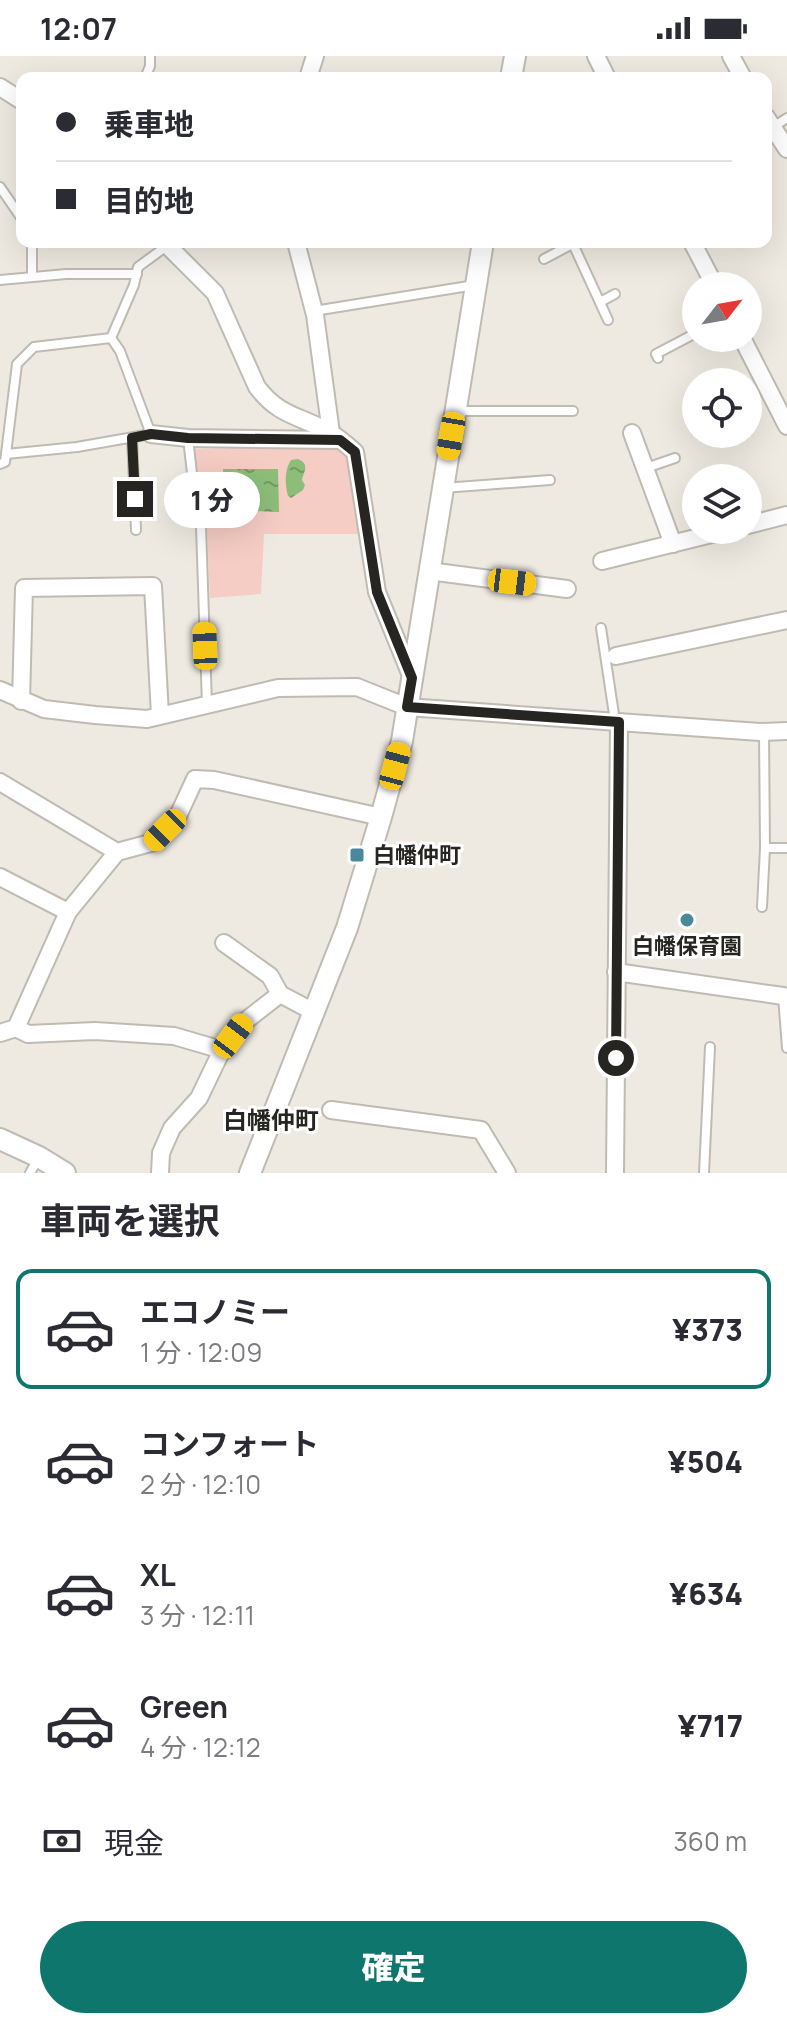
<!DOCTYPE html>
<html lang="ja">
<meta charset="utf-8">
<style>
:root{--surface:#fff;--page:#f2f2f3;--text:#2b2b33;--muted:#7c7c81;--line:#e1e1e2;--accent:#0f766e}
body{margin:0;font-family:Manrope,"Noto Sans JP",sans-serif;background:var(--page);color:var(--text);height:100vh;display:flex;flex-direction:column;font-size:30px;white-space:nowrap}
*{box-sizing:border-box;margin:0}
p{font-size:26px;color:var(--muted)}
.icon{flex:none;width:44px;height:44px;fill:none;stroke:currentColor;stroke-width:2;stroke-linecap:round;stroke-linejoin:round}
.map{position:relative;height:1117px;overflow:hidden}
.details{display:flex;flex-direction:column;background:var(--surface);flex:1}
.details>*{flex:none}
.banner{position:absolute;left:16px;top:16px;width:756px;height:176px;border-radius:16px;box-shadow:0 8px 32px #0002;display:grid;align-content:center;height:176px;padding:0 40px;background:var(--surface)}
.needle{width:52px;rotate:59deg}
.controls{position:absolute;left:682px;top:216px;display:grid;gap:16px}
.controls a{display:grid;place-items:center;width:80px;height:80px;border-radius:50%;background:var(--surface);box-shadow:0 8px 32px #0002;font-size:40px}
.end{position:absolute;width:36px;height:36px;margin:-18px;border:10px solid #262521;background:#fff;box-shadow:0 0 0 4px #fff}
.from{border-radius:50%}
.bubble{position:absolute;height:56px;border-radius:28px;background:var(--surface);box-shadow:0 8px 32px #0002;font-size:26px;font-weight:800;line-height:56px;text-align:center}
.car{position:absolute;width:24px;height:48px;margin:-24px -12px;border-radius:10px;box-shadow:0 0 6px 2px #0007;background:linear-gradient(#f5c518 24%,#345 0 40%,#f5c518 0 76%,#345 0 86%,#f5c518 0)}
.banner b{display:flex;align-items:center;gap:28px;height:76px;font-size:30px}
.banner b+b{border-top:2px solid var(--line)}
.banner i{width:20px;height:20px;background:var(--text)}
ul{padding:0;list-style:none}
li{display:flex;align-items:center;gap:24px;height:120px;margin:0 16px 12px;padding:0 24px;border:4px solid transparent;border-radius:16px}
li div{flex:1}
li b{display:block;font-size:30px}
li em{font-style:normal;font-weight:800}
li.on{border-color:var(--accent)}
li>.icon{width:72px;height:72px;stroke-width:1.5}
h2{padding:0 40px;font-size:36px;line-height:96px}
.pay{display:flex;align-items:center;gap:20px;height:88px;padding:0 40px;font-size:30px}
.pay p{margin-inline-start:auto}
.primary-button{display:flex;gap:16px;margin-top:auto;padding:16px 40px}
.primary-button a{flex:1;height:92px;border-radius:48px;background:var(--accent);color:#fff;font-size:32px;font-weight:800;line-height:92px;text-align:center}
.status{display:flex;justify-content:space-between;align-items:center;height:56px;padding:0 40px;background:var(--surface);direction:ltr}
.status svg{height:22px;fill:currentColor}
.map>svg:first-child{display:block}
</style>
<div class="status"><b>12:07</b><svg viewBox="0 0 49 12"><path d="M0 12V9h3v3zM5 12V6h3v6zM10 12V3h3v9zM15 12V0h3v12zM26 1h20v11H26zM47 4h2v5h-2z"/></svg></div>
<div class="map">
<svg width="787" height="1117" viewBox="0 0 787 1117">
<defs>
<pattern id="water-ripples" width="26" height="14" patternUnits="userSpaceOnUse" patternTransform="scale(2)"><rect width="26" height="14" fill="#8cbe79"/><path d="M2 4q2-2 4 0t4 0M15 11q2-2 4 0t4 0" fill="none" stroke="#729a63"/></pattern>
</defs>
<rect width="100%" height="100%" fill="#efeae1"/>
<polygon fill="#f6cdc4" points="338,390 349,401 361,478 264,478 261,538 210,542 207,473 193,393"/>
<g fill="url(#water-ripples)">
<path d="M 298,403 C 310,408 304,415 302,424 L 305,429 L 303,434 L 291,442 L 288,440 C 285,428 284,415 291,404 Z"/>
<polygon points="223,413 278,413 279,456 225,454"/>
</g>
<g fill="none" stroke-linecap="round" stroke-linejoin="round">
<defs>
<g id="service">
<polyline points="145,22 150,10 150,0"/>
<polyline points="773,71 787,62"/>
<polyline points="0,131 22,163"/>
<polyline points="573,188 608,264"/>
<polyline points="544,203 576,186"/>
<polyline points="32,221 32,186"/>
<polyline points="0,224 66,218 137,218"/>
<polyline points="600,246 615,238"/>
<polyline points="314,255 475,229"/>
<polyline points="658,302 656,298 696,277"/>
<polyline points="456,355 573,355"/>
<polyline points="132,382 136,474"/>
<polyline points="188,382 194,435"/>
<polyline points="6,398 77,391 151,378 120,295 111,282"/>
<polyline points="0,408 5,406 17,308 34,291 111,282 134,229 138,211 168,189"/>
<polyline points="646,412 675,402"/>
<polyline points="443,432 550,424"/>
<polyline points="201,471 207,649"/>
<polyline points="601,572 615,665"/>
<polyline points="765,792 787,792"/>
<polyline points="762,851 765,792 764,676"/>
<polyline points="783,940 787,992"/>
<polyline points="30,1117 39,1101"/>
<polyline points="704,1117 710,991"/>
</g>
<g id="minor">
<polyline points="596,0 607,22"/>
<polyline points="731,0 743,22"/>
<polyline points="308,22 315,0"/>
<polyline points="0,31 22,45"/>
<polyline points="766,61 787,93"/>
<path d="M 164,186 L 215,237 L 257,331 C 280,361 299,359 329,376 C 338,381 347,389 355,396 L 377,536 L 412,622"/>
<polyline points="296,186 315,259 331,377"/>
<polyline points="692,186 715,230"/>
<polyline points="742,282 787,370"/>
<polyline points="632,377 673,488"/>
<polyline points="151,378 188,382 338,384"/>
<polyline points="748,469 787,459"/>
<polyline points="602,505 728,474"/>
<polyline points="429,515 567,533"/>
<polyline points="616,600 787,564"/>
<polyline points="0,634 44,653 95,659 147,663 278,632 357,631 407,651 760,676 787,675"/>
<polyline points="21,645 24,532 153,530 160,659"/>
<polyline points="0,726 117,796 154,786 177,762 195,723 214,724 381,761"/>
<polyline points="0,821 68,856"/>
<polyline points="224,887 270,920 280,938"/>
<polyline points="616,916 783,940"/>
<polyline points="16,972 28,978 95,975 174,980 222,994"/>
<polyline points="0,977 16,972 68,856 117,796"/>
<polyline points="331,1054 481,1074 507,1117"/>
<polyline points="160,1117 161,1097 172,1072 199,1042 222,994 244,966 280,938 314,956"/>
<polyline points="615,1117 619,666"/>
</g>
<g id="tertiary">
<polyline points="511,22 515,0"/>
<polyline points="0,1083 39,1101 65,1117"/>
<polyline points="250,1117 347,872 381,761 402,685 483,186"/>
</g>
</defs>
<use href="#service" stroke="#c0bbb2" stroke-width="12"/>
<use href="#minor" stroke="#c0bbb2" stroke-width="20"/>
<use href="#tertiary" stroke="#c0bbb2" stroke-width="24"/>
<use href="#service" stroke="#fff" stroke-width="8"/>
<use href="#minor" stroke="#fff" stroke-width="16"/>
<use href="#tertiary" stroke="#fff" stroke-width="20"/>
</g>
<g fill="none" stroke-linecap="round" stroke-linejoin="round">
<polyline stroke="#262521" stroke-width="10" points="135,443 132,382 151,378 188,382 340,384 355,396 377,536 412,622 407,651 619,666 616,1002"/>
</g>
<g fill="#488a9b" stroke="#fff" stroke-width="3">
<rect x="349" y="791" width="16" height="16" rx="4"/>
<circle cx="687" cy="864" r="8"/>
</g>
<g text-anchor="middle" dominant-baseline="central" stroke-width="6" stroke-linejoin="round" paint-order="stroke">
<g font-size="22" font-weight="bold" fill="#262521" stroke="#fff" text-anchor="start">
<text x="373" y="799">白幡仲町</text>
<text x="687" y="890" text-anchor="middle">白幡保育園</text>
</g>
<g font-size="24" font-weight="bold" fill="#262521" stroke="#fff">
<text x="271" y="1063">白幡仲町</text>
</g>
</g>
</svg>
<div class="controls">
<a><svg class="needle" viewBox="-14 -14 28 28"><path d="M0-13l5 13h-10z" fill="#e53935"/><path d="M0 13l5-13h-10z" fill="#7c7c81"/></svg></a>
<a><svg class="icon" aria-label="locate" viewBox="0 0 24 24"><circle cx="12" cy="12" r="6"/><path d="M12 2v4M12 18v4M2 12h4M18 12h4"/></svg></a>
<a><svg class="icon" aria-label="layers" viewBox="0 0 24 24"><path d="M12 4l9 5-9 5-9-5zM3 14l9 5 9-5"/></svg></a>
</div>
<i class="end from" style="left:616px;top:1002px"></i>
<i class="end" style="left:135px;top:443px"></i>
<div class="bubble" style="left:164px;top:416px;width:96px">1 分</div>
<i class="car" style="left:451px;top:380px;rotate:190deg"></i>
<i class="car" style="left:512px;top:526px;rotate:97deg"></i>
<i class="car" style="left:205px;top:590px;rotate:358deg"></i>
<i class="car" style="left:395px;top:710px;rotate:15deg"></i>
<i class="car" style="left:165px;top:774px;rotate:225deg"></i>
<i class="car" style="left:233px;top:980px;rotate:37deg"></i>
<div class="banner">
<b><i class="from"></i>乗車地</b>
<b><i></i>目的地</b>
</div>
</div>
<section class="details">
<h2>車両を選択</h2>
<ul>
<li class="on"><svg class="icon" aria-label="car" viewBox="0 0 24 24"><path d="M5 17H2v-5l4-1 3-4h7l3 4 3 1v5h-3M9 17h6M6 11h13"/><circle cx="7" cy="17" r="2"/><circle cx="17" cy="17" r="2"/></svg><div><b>エコノミー</b><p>1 分 · 12:09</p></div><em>¥373</em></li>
<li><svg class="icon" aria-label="car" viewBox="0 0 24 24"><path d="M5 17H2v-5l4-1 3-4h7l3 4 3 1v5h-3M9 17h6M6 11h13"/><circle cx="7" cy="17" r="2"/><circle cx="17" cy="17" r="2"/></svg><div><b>コンフォート</b><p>2 分 · 12:10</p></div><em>¥504</em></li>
<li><svg class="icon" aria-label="car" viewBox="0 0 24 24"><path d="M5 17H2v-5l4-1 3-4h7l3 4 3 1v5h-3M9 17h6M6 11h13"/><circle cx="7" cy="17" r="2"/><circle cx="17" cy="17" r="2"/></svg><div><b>XL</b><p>3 分 · 12:11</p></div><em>¥634</em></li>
<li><svg class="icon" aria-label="car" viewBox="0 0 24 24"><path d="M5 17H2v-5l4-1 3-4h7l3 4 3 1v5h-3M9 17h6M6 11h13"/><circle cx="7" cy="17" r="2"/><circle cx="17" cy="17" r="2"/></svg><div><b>Green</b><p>4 分 · 12:12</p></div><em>¥717</em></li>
</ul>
<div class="pay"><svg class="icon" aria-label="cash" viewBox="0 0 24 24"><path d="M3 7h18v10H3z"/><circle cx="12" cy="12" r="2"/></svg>現金<p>360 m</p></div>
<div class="primary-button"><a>確定</a></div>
</section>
